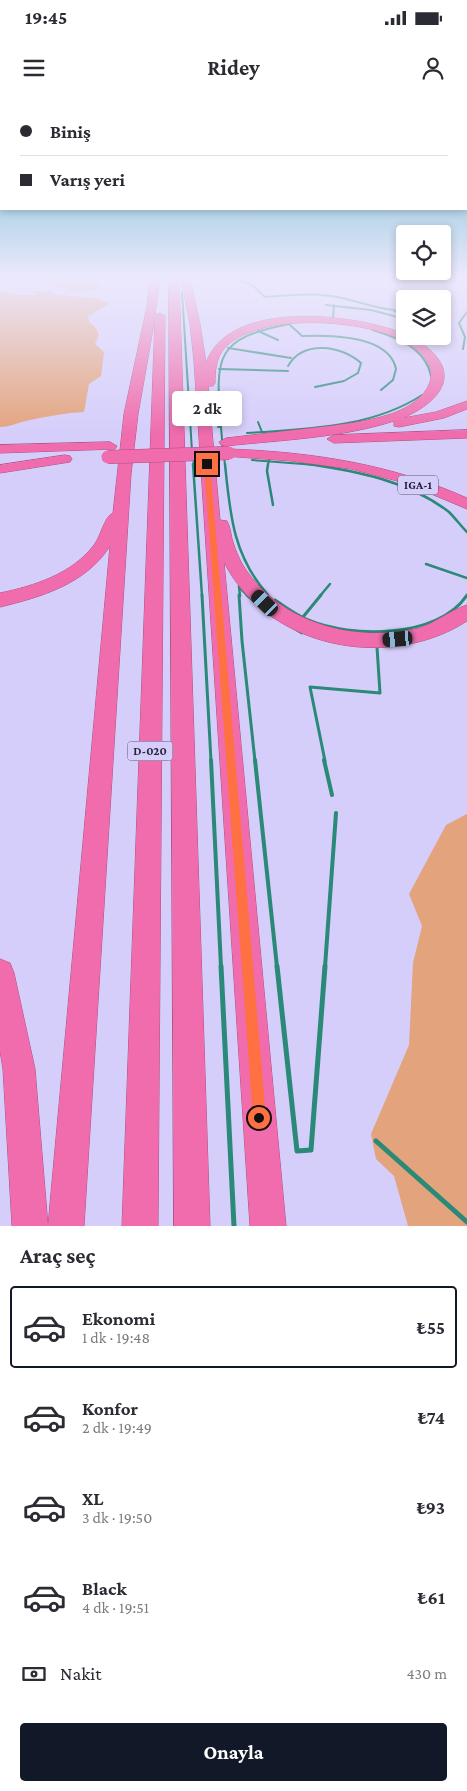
<!DOCTYPE html>
<html lang="tr">
<meta charset="utf-8">
<style>
:root{--surface:#fff;--page:#f7f7f7;--text:#2b2b33;--muted:#7c7c81;--line:#e1e1e2;--accent:#111827}
body{margin:0;font-family:"Crimson Pro",serif;background:var(--page);color:var(--text);height:100vh;display:flex;flex-direction:column;font-size:19px;white-space:nowrap}
*{box-sizing:border-box;margin:0}
p{font-size:16px;color:var(--muted)}
.icon{flex:none;width:28px;height:28px;fill:none;stroke:currentColor;stroke-width:2;stroke-linecap:round;stroke-linejoin:round}
.map{position:relative;height:1126px;overflow:hidden}
.side{display:flex;flex-direction:column;background:var(--surface);flex:1}
.side>*{flex:none}
.guide{position:absolute;left:0px;top:0px;width:468px;height:110px;box-shadow:0 2px 8px #0003;display:grid;align-content:center;height:110px;padding:0 20px;background:var(--surface)}
.fabs{position:absolute;left:396px;top:125px;display:grid;gap:10px}
.fabs a{display:grid;place-items:center;width:55px;height:55px;border-radius:5px;background:var(--surface);box-shadow:0 2px 8px #0003;font-size:25px}
.end{position:absolute;width:22px;height:22px;margin:-11px;border:6px solid #ff7043;background:#111;box-shadow:0 0 0 2px #111}
.from{border-radius:50%}
.bubble{position:absolute;height:35px;border-radius:5px;background:var(--surface);box-shadow:0 2px 8px #0003;font-size:16px;font-weight:700;line-height:35px;text-align:center}
.car{position:absolute;width:15px;height:30px;margin:-15px -8px;border-radius:6px;box-shadow:0 0 4px 1px #0007;background:linear-gradient(#222 24%,#8ab4d8 0 40%,#222 0 76%,#8ab4d8 0 86%,#222 0)}
.guide b{display:flex;align-items:center;gap:18px;height:48px;font-size:19px}
.guide b+b{border-top:1px solid var(--line)}
.guide i{width:12px;height:12px;background:var(--text)}
ul{padding:0;list-style:none}
li{display:flex;align-items:center;gap:15px;height:82px;margin:0 10px 8px;padding:0 10px;border:2px solid transparent;border-radius:5px}
li div{flex:1}
li b{display:block;font-size:19px}
li em{font-style:normal;font-weight:700}
li.on{border-color:var(--accent)}
li>.icon{width:45px;height:45px;stroke-width:1.5}
h2{padding:0 20px;font-size:22px;line-height:60px}
.pay{display:flex;align-items:center;gap:12px;height:55px;padding:0 20px;font-size:19px}
.pay p{margin-inline-start:auto}
.action{display:flex;gap:10px;margin-top:auto;padding:10px 20px}
.action a{flex:1;height:58px;border-radius:5px;background:var(--accent);color:#fff;font-size:20px;font-weight:700;line-height:58px;text-align:center}
.status{display:flex;justify-content:space-between;align-items:center;height:35px;padding:0 25px;background:var(--surface);direction:ltr}
.status svg{height:14px;fill:currentColor}
header{display:flex;justify-content:space-between;align-items:center;height:65px;padding:0 20px;background:var(--surface);font-size:22px;font-weight:700}
.map>svg:first-child{display:block}
</style>
<div class="status"><b>19:45</b><svg viewBox="0 0 49 12"><path d="M0 12V9h3v3zM5 12V6h3v6zM10 12V3h3v9zM15 12V0h3v12zM26 1h20v11H26zM47 4h2v5h-2z"/></svg></div>
<header><svg class="icon" aria-label="menu" viewBox="0 0 24 24"><path d="M4 6h16M4 12h16M4 18h16"/></svg>Ridey<svg class="icon" aria-label="person" viewBox="0 0 24 24"><circle cx="12" cy="8" r="4"/><path d="M4 21q1-7 8-7t8 7"/></svg></header>
<div class="map">
<svg width="467" height="1126" viewBox="0 0 467 1126">
<rect width="100%" height="100%" fill="#d5cefb"/>
<g fill="#e3a37d">
<polygon points="44,177 91,177 93,178 88,183 98,183 100,186 96,190 72,191 56,185 57,182 46,180 51,178"/>
<path d="M 0,186 L 1,191 L 17,195 L 38,195 L 33,191 L 50,191 L 56,195 L 95,198 L 108,202 L 107,205 L 88,216 L 89,222 L 96,228 L 99,235 L 95,244 L 104,252 L 101,276 L 89,284 L 84,312 C 66,313 48,316 30,320 C 19,322 11,327 0,327 Z"/>
<polygon points="467,714 467,1126 408,1126 394,1076 376,1059 371,1034 409,945 413,863 422,826 409,794 446,725"/>
</g>
<g fill="none" stroke-linecap="round" stroke-linejoin="round">
<g stroke="#2a8977" stroke-width="2">
<path d="M 233,177 L 253,186 L 265,197 C 291,195 317,192 342,198 C 360,202 377,209 395,210"/>
<polyline points="182,192 192,351"/>
<polyline points="326,205 371,210 405,219"/>
<polyline points="394,211 405,214"/>
<polyline points="333,218 334,205"/>
<polyline points="289,224 301,235"/>
<path d="M 373,230 C 398,238 425,248 431,276"/>
<polyline points="258,231 278,240"/>
<polyline points="442,235 447,237"/>
<path d="M 302,236 C 329,235 389,235 396,269 L 393,280 L 381,290"/>
<polyline points="228,248 291,258"/>
<polyline points="463,249 465,237 459,223 467,212"/>
<path d="M 288,266 C 303,240 341,245 361,263 L 358,273 L 344,281 L 315,287"/>
<polyline points="219,269 288,271"/>
<polyline points="258,322 262,332"/>
<polyline points="218,327 221,327 223,351"/>
<path d="M 221,327 C 215,256 215,238 290,224"/>
<path d="M 247,333 C 305,329 372,328 422,295"/>
<polyline points="193,357 194,365"/>
<polyline points="224,357 225,365"/>
<polyline points="252,360 316,365"/>
<polyline points="268,365 269,360"/>
</g>
<g stroke="#2a8977" stroke-width="2.5">
<polyline points="193,364 202,496"/>
<path d="M 225,364 C 230,414 233,456 268,495"/>
<polyline points="268,364 267,371 273,405"/>
<path d="M 308,364 C 356,371 409,381 449,412 C 455,418 461,426 467,432"/>
<polyline points="426,464 467,478"/>
<polyline points="239,486 240,496"/>
<polyline points="239,487 248,496"/>
<polyline points="320,496 330,484"/>
</g>
<g stroke="#2a8977" stroke-width="3">
<polyline points="202,495 211,661"/>
<polyline points="239,495 242,541 255,661"/>
<polyline points="247,495 268,513 302,533"/>
<path d="M 275,500 C 285,507 296,515 308,520 C 351,538 438,539 467,495"/>
<polyline points="303,517 321,495"/>
<polyline points="325,661 310,587 380,593 377,547"/>
</g>
<g stroke="#2a8977" stroke-width="4">
<polyline points="211,660 221,867"/>
<polyline points="255,660 277,867"/>
<polyline points="324,660 332,695"/>
<polyline points="325,867 336,713"/>
</g>
<g stroke="#2a8977" stroke-width="5">
<polyline points="221,866 234,1126"/>
<polyline points="277,866 297,1051 311,1050 325,866"/>
<polyline points="376,1041 467,1122"/>
</g>
<defs>
<g id="highway">
<path d="M 150,177 L 160,177 L 155,215 L 160,213 L 165,216 L 158,1126 L 122,1126 L 155,218 L 138,314 L 131,374 L 84,1126 L 48,1126 L 110,446 C 86,484 41,497 0,507 L 0,493 C 34,486 72,474 94,445 C 101,436 104,417 113,413 L 124,314 L 147,206 Z"/>
<polygon points="169,177 179,177 210,1126 174,1126"/>
<path d="M 181,177 L 190,177 L 200,224 L 206,263 C 229,198 356,214 405,234 L 405,236 C 414,236 422,243 429,249 C 463,279 433,305 403,318 L 436,312 L 467,301 L 467,309 L 444,318 L 399,327 L 394,326 L 394,321 C 342,338 280,340 226,346 L 221,345 L 219,342 L 226,338 C 255,335 284,331 313,328 C 339,325 366,322 391,314 C 433,299 449,266 404,241 C 364,219 255,211 223,250 C 216,259 215,272 215,283 L 213,286 L 208,286 L 220,420 L 227,421 C 230,427 231,433 232,439 C 236,452 241,464 249,474 C 286,525 359,543 419,528 C 436,523 450,510 467,505 L 467,521 C 388,572 267,548 224,462 L 286,1126 L 250,1126 L 194,261 L 190,224 Z"/>
<polygon points="467,330 467,338 334,343 327,339 334,335"/>
<polygon points="110,342 117,346 115,349 0,353 0,345"/>
<path d="M 229,349 C 312,352 391,364 467,398 L 467,409 L 405,383 L 351,369 L 291,361 L 224,356 L 222,353 L 224,350 Z"/>
<polygon points="65,355 70,356 72,359 70,362 0,373 0,365"/>
<polygon points="0,859 10,863 14,873 35,969 48,1126 12,1126 3,969 0,951"/>
</g>
</defs>
<use href="#highway" stroke="#a95283" stroke-width="1"/>
<use href="#highway" fill="#f06cad" fill-rule="evenodd"/>
<defs>
<polyline id="highway-bridge" points="108,357 229,353"/>
</defs>
<use href="#highway-bridge" stroke="#a95283" stroke-width="14" stroke-linecap="butt"/>
<use href="#highway-bridge" stroke="#f06cad" stroke-width="13"/>
</g>
<linearGradient id="sky" x2="0" y2="1"><stop stop-color="#5db4c6"/><stop offset="0.53" stop-color="#ece9fd"/><stop offset="1" stop-color="#ece9fd" stop-opacity="0"/></linearGradient>
<rect width="467" height="334" fill="url(#sky)"/>
<polygon fill="#ff7043" points="207,362 210,364 266,1018 264,1023 259,1025 255,1023 253,1018 204,364"/>
<g text-anchor="middle" dominant-baseline="central" stroke-width="4" stroke-linejoin="round" paint-order="stroke">
<g fill="#d5cefb" stroke="#5a5671" stroke-width="1">
<rect x="398" y="375.5" width="40" height="19" rx="4"/>
<rect x="127.5" y="641.5" width="45" height="19" rx="4"/>
</g>
<g font-size="12" font-weight="bold" fill="#252236">
<text x="418" y="385">IGA-1</text>
<text x="150" y="651">D-020</text>
</g>
</g>
</svg>
<div class="fabs">
<a><svg class="icon" aria-label="locate" viewBox="0 0 24 24"><circle cx="12" cy="12" r="6"/><path d="M12 2v4M12 18v4M2 12h4M18 12h4"/></svg></a>
<a><svg class="icon" aria-label="layers" viewBox="0 0 24 24"><path d="M12 4l9 5-9 5-9-5zM3 14l9 5 9-5"/></svg></a>
</div>
<i class="end from" style="left:259px;top:1018px"></i>
<i class="end" style="left:207px;top:364px"></i>
<div class="bubble" style="left:172px;top:291px;width:70px">2 dk</div>
<i class="car" style="left:265px;top:503px;rotate:314deg"></i>
<i class="car" style="left:398px;top:539px;rotate:265deg"></i>
<div class="guide">
<b><i class="from"></i>Biniş</b>
<b><i></i>Varış yeri</b>
</div>
</div>
<section class="side">
<h2>Araç seç</h2>
<ul>
<li class="on"><svg class="icon" aria-label="car" viewBox="0 0 24 24"><path d="M5 17H2v-5l4-1 3-4h7l3 4 3 1v5h-3M9 17h6M6 11h13"/><circle cx="7" cy="17" r="2"/><circle cx="17" cy="17" r="2"/></svg><div><b>Ekonomi</b><p>1 dk · 19:48</p></div><em>₺55</em></li>
<li><svg class="icon" aria-label="car" viewBox="0 0 24 24"><path d="M5 17H2v-5l4-1 3-4h7l3 4 3 1v5h-3M9 17h6M6 11h13"/><circle cx="7" cy="17" r="2"/><circle cx="17" cy="17" r="2"/></svg><div><b>Konfor</b><p>2 dk · 19:49</p></div><em>₺74</em></li>
<li><svg class="icon" aria-label="car" viewBox="0 0 24 24"><path d="M5 17H2v-5l4-1 3-4h7l3 4 3 1v5h-3M9 17h6M6 11h13"/><circle cx="7" cy="17" r="2"/><circle cx="17" cy="17" r="2"/></svg><div><b>XL</b><p>3 dk · 19:50</p></div><em>₺93</em></li>
<li><svg class="icon" aria-label="car" viewBox="0 0 24 24"><path d="M5 17H2v-5l4-1 3-4h7l3 4 3 1v5h-3M9 17h6M6 11h13"/><circle cx="7" cy="17" r="2"/><circle cx="17" cy="17" r="2"/></svg><div><b>Black</b><p>4 dk · 19:51</p></div><em>₺61</em></li>
</ul>
<div class="pay"><svg class="icon" aria-label="cash" viewBox="0 0 24 24"><path d="M3 7h18v10H3z"/><circle cx="12" cy="12" r="2"/></svg>Nakit<p>430 m</p></div>
<div class="action"><a>Onayla</a></div>
</section>
